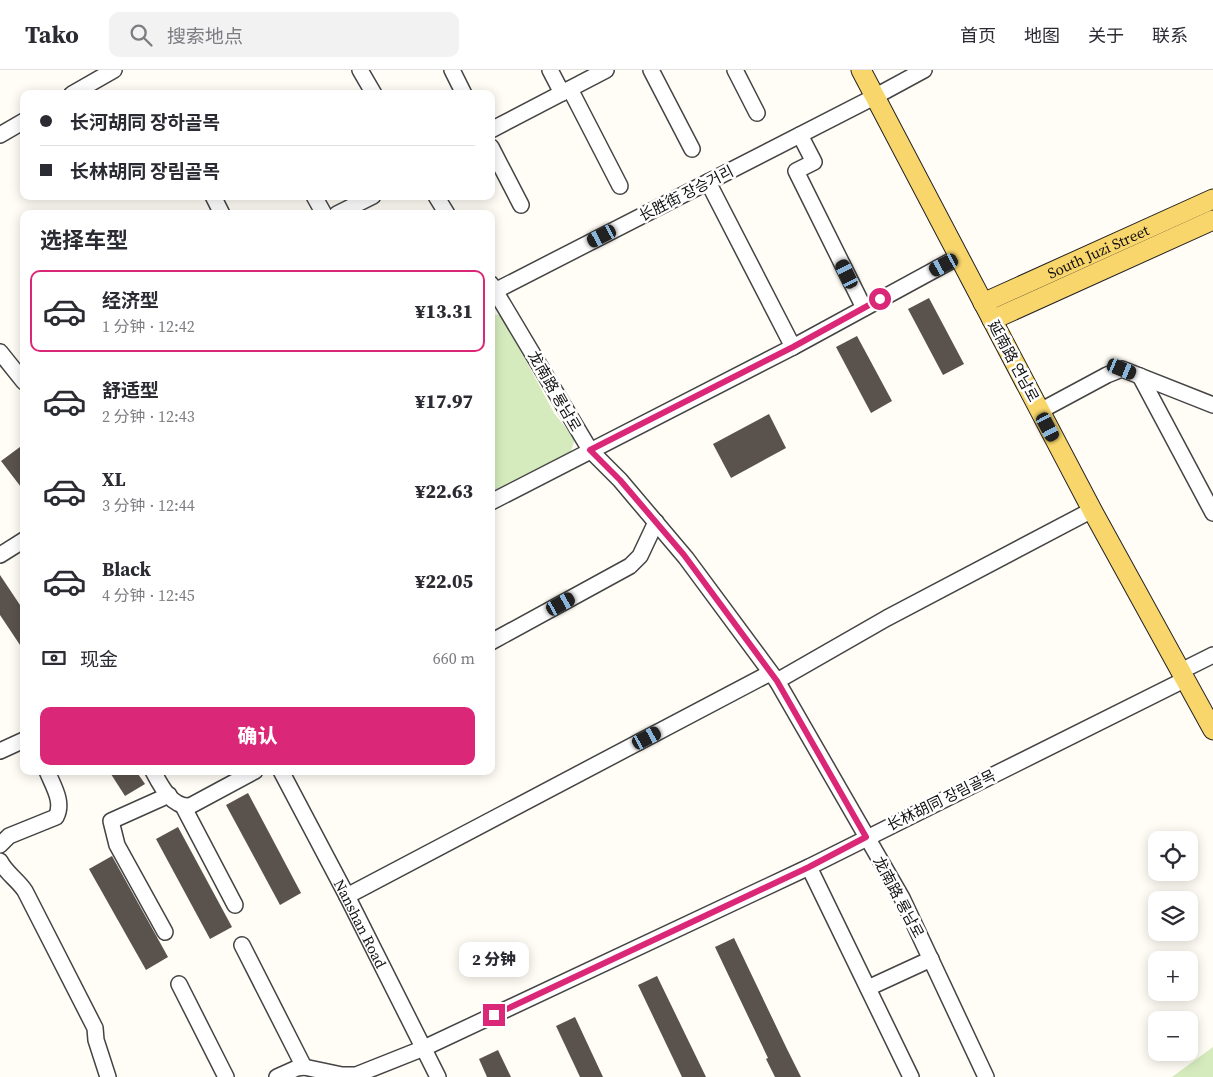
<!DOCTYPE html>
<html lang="zh">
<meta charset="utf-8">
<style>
:root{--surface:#fff;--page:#f2f2f3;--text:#2b2b33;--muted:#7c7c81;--line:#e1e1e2;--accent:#db2777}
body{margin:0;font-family:"Source Serif 4","Noto Sans SC","Noto Sans KR",serif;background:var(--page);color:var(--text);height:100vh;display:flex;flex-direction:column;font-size:19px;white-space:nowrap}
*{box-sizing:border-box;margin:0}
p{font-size:16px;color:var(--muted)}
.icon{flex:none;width:28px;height:28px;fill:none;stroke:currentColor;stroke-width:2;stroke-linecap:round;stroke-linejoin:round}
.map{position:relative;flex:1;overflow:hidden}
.side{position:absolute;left:20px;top:140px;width:475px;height:565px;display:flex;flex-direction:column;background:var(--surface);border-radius:10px;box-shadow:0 2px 12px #0003}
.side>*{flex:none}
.guide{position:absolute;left:20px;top:20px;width:475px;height:110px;border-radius:10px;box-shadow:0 2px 12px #0003;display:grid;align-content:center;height:110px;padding:0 20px;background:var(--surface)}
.fabs{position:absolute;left:1148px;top:761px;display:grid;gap:10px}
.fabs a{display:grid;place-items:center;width:50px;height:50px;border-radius:10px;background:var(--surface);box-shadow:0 2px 12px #0003;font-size:25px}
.end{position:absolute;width:22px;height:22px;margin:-11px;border:6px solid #db2777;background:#fff;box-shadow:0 0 0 2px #fff}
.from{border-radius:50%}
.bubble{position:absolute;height:35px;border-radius:10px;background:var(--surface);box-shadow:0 2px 12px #0003;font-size:16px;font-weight:800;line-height:35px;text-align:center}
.car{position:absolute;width:15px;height:30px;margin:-15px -8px;border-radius:6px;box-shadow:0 0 4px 1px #0007;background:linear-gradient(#222 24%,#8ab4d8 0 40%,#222 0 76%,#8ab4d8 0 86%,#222 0)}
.guide b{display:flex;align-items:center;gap:18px;height:48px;font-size:19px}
.guide b+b{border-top:1px solid var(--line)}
.guide i{width:12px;height:12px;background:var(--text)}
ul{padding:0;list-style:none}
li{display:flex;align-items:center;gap:15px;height:82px;margin:0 10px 8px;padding:0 10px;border:2px solid transparent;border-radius:10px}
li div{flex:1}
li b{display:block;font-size:19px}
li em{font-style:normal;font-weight:800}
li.on{border-color:var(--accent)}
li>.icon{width:45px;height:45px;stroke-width:1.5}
h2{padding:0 20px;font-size:22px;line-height:60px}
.pay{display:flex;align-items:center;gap:12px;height:55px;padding:0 20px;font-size:19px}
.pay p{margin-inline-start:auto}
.cta{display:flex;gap:10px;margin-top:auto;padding:10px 20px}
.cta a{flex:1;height:58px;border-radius:10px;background:var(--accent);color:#fff;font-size:20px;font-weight:800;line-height:58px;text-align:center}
header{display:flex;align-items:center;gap:30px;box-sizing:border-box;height:70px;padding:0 25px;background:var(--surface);border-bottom:1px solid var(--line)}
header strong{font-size:24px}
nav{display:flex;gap:28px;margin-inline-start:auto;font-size:18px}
.search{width:350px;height:45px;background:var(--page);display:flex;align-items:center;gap:12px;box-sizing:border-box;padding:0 18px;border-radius:10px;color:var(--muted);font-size:19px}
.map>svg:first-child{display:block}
</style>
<header>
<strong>Tako</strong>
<div class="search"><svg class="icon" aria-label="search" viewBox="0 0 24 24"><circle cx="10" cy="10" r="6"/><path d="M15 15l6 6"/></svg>搜索地点</div>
<nav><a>首页</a><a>地图</a><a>关于</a><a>联系</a></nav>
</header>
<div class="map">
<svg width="1213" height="1007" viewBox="0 0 1213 1007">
<rect width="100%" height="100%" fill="#fffdf5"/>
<g fill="#d5ebbd">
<polygon points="491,243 502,246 554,343 575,369 569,387 491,425"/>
<polygon points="1213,977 1213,1007 1172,1007"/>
</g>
<g fill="#5a524d">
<polygon points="929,228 964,294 943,305 908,239"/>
<polygon points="857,266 892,331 871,343 836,277"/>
<polygon points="769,344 786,378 731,408 713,374"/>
<polygon points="24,374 24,421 1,391"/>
<polygon points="0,505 24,541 24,581 0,545"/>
<polygon points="109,701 136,701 145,714 125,726"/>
<polygon points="248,723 301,823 280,835 226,735"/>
<polygon points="178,757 232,857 210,869 156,769"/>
<polygon points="112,786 168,887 146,900 89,799"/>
<polygon points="734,868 787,979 801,1007 775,1007 766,989 768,988 715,877"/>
<polygon points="657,906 706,1007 682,1007 638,915"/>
<polygon points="575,947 603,1007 580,1007 556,956"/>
<polygon points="498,980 511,1007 487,1007 479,989"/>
</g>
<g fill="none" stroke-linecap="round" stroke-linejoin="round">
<defs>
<g id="minor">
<polyline points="360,0 374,24"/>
<polyline points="452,0 464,24"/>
<polyline points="550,0 562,23"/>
<polyline points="651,0 692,79"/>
<polyline points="735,0 757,43"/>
<polyline points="570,19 620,116"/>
<polyline points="72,24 114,0"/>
<polyline points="491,60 606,0"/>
<polyline points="0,65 24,51"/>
<polyline points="800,65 814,92 796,101 864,238"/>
<polyline points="491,77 521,135"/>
<polyline points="708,112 793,277"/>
<polyline points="213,126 222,144"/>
<polyline points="314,126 324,144"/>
<polyline points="436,126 447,144"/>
<polyline points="337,144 373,126"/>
<polyline points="491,214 590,380 620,410 686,488 777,611 902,828 986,1007"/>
<polyline points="491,223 876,26 924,0"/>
<polyline points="0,282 24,312"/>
<polyline points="1140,306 1213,443"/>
<polyline points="1040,341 1107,305 1122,299 1213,335"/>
<polyline points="491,432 793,277 960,186"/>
<polyline points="0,485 24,470"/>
<polyline points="491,572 630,496 640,486 656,452"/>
<polyline points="1181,601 1213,585"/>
<polyline points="777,611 887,548 1092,440"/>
<polyline points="0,681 24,670"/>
<path d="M 153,701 C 161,716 171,737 190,736 L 255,701"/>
<path id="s1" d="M 281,701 L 347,826 L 438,1007"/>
<polyline points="183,736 235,835"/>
<path d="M 0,775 L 9,766 L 56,747 C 64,732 53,716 47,701"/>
<path d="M 0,791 C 6,803 18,810 25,821 L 95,958 L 96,970 L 108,1007"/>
<polyline points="809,797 911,1007"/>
<polyline points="347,826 770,603"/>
<polyline points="165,862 117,775 111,751 169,725"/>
<polyline points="242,875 304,997"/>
<polyline points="179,914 226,1007"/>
<polyline points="868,918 931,889"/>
<polyline points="277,1007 297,998 304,997 342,1005 356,1005 424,978 809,797 1186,609"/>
</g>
<g id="major">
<polyline points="861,0 1092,440 1213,660"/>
<path id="s2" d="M 983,233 L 1213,129"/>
<polyline points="992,250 1213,150"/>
</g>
</defs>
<use href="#minor" stroke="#444" stroke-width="18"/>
<use href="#major" stroke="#222" stroke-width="21"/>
<use href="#minor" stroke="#fff" stroke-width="15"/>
<use href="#major" stroke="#f9d66b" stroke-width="19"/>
</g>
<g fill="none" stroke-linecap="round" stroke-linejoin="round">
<polyline stroke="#db2777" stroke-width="6" points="494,945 809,797 866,767 777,611 684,485 620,410 590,380 793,277 880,229"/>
</g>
<g text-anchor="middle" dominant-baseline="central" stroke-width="5" stroke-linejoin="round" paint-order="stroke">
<g font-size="15" fill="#111" stroke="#fff">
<text transform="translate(686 123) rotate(-27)">长胜街 장승거리</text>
<text stroke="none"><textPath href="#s2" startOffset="126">South Juzi Street</textPath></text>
<text transform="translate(1014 291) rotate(62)">延南路 연남로</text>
<text transform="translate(555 321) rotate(60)">龙南路 룡남로</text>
<text transform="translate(941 730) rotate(-26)">长林胡同 장림골목</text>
<text transform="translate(899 827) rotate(62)">龙南路 룡남로</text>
<text stroke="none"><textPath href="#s1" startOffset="172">Nanshan Road</textPath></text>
</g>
</g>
</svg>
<div class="fabs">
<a><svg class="icon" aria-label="locate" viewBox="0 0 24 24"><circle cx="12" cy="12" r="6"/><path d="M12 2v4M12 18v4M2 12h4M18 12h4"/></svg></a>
<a><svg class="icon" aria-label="layers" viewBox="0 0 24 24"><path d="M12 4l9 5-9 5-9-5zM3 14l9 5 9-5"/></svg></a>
<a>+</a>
<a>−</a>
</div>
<i class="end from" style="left:880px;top:229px"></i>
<i class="end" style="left:494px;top:945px"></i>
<div class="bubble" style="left:459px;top:872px;width:70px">2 分钟</div>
<i class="car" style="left:602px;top:166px;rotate:243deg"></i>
<i class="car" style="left:944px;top:195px;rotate:242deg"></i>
<i class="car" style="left:847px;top:204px;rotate:334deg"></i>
<i class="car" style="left:1122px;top:299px;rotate:112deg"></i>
<i class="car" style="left:1048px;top:357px;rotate:152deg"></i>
<i class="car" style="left:561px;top:534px;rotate:61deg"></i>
<i class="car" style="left:647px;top:668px;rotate:62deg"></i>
<div class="guide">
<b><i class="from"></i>长河胡同 장하골목</b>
<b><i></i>长林胡同 장림골목</b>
</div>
<section class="side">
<h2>选择车型</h2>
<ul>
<li class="on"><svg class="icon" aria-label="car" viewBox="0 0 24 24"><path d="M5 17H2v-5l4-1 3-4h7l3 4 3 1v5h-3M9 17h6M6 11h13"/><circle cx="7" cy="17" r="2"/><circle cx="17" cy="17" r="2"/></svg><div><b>经济型</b><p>1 分钟 · 12:42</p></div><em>¥13.31</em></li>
<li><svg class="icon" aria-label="car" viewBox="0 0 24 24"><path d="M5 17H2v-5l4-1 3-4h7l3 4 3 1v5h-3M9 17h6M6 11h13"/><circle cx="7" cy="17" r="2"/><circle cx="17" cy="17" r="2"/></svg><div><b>舒适型</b><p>2 分钟 · 12:43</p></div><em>¥17.97</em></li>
<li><svg class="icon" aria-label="car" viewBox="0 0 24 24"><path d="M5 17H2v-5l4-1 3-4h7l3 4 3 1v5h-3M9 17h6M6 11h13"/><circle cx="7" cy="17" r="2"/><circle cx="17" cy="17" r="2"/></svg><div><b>XL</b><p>3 分钟 · 12:44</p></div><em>¥22.63</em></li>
<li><svg class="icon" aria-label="car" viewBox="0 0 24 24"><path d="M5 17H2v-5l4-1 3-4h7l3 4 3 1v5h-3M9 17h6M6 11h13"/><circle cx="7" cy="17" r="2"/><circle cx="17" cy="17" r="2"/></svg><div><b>Black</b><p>4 分钟 · 12:45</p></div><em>¥22.05</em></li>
</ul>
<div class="pay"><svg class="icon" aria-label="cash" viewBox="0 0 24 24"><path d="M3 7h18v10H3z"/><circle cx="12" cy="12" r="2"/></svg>现金<p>660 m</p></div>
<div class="cta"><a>确认</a></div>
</section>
</div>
